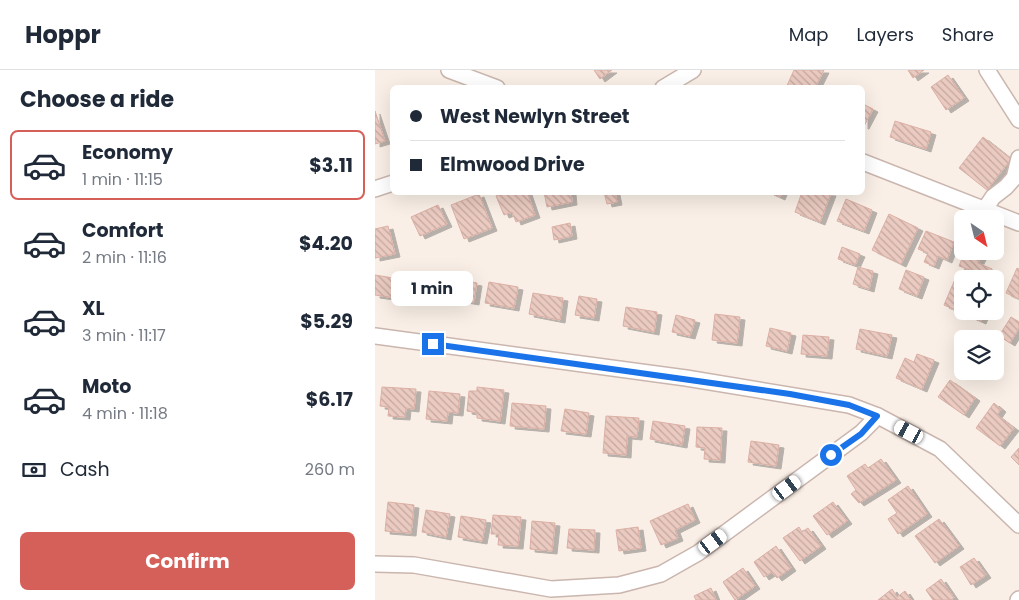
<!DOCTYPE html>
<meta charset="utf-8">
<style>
:root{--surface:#fff;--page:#f6f6f7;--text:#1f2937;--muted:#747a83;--line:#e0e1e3;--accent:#d5605a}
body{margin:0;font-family:Poppins,sans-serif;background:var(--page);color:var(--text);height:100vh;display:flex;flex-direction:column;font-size:19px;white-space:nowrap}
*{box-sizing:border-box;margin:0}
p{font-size:16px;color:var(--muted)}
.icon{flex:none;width:28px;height:28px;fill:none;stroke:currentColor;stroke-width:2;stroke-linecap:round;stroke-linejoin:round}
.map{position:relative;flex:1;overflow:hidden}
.panel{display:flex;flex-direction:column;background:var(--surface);width:375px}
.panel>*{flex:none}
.guide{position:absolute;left:15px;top:15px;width:475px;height:110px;border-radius:8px;box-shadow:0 5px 20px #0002;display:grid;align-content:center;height:110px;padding:0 20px;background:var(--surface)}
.needle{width:32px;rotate:145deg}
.controls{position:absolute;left:579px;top:140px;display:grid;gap:10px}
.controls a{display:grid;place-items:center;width:50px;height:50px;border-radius:8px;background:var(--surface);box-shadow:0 5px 20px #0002;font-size:25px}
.end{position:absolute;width:22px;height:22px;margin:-11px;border:6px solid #1a73e8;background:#fff;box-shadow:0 0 0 2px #fff}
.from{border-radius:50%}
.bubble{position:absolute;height:35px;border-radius:8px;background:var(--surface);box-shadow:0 5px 20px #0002;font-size:16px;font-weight:700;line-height:35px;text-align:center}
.car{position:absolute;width:15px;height:30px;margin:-15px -8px;border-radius:6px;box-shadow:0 0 4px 1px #0007;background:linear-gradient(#fff 24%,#345 0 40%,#fff 0 76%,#345 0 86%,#fff 0)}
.guide b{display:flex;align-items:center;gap:18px;height:48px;font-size:19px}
.guide b+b{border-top:1px solid var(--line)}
.guide i{width:12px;height:12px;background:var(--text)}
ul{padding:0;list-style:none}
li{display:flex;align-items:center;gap:15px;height:70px;margin:0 10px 8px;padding:0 10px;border:2px solid transparent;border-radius:8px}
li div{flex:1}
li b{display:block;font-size:19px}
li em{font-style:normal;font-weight:700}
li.active{border-color:var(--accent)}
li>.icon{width:45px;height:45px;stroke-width:1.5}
h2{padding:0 20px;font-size:22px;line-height:60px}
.pay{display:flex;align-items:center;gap:12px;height:55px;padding:0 20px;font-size:19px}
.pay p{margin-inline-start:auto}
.button{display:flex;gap:10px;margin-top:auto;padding:10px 20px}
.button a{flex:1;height:58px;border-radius:8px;background:var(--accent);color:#fff;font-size:20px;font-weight:700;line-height:58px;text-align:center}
header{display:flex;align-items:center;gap:30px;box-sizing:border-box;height:70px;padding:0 25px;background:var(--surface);border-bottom:1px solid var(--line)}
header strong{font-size:24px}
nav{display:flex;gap:28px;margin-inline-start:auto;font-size:18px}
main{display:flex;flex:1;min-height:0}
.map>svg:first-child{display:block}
</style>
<header>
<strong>Hoppr</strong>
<nav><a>Map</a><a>Layers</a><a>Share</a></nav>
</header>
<main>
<section class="panel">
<h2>Choose a ride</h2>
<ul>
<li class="active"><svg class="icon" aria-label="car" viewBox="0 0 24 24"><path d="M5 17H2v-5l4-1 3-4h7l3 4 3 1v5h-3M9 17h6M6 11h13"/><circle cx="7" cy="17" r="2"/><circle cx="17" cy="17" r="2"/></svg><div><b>Economy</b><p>1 min · 11:15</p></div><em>$3.11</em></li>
<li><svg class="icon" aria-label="car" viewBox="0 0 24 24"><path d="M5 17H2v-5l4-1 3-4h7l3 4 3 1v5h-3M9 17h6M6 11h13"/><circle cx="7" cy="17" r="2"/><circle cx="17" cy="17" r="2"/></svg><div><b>Comfort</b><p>2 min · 11:16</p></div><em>$4.20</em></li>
<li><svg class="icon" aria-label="car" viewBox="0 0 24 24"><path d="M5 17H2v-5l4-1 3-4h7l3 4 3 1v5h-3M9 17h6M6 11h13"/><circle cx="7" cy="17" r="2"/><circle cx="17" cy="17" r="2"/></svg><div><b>XL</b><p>3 min · 11:17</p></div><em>$5.29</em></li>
<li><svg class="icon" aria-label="car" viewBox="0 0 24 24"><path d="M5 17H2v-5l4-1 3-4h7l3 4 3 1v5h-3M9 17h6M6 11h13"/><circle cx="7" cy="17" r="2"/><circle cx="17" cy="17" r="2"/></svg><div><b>Moto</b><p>4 min · 11:18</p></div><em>$6.17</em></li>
</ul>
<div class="pay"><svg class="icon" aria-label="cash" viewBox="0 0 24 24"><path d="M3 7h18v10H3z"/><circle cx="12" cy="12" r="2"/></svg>Cash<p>260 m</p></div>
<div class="button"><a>Confirm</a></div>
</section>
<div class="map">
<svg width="644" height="530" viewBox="0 0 644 530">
<defs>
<pattern id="building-back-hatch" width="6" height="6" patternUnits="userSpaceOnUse" patternTransform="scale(1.25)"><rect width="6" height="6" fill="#ebcbc1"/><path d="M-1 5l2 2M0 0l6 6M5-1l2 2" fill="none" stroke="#c3a79f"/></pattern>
<filter id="shadow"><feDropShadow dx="5" dy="3" stdDeviation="0" flood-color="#0004"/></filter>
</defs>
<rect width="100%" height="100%" fill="#f9efe6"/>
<g fill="url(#building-back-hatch)" stroke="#dcafa4" filter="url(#shadow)">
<polygon points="219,0 237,0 225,9"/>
<polygon points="419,0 449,0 440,18 411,18"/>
<polygon points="533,0 549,0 538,8"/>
<polygon points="573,5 589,28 571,40 556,17"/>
<polygon points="488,34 498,39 489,56 488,56"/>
<polygon points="0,41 10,71 0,74"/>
<polygon points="520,51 556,62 551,79 515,67"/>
<polygon points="608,67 636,89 612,120 584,98"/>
<polygon points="130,122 152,122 160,145 141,152 137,142 129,145 121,126"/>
<polygon points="169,122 196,122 197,132 172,137"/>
<polygon points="229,122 240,122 242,132 232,134"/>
<polygon points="394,122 407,122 405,127"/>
<polygon points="427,122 456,123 445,152 420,142"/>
<polygon points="104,124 117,158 89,169 76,135"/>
<polygon points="471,129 497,140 489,161 462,151"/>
<polygon points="63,135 72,154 45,166 36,147"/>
<polygon points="514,144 543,158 526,194 497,180"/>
<polygon points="195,153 197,166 179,170 177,157"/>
<polygon points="13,156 20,184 0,188 0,159"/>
<polygon points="551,161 579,172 572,190 563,186 559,196 549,192 553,183 543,179"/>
<polygon points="467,177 485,184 480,195 463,189"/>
<polygon points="590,181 599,181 607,185 603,193 617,199 613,209 591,209 595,200 584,196"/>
<polygon points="483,197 498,201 494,219 478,214"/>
<polygon points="642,198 644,199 644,229 631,223"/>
<polygon points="531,200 549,207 542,226 524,219"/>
<polygon points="0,205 24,209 21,228 0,225"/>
<polygon points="65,206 102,213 99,232 61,225"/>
<polygon points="581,207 588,210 588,241 610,241 606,251 569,235"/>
<polygon points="114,212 143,217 139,238 110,233"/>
<polygon points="158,223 188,228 185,250 154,244"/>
<polygon points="204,226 222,229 219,248 200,245"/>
<polygon points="251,237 282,242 279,262 248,256"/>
<polygon points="340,244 365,247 362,273 337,270"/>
<polygon points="301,245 320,250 315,266 297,262"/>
<polygon points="636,247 644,252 644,258 635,273 624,266"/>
<polygon points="395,258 416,263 412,281 391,276"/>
<polygon points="485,259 517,265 512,286 481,279"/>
<polygon points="428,265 454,267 452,286 426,284"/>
<polygon points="542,284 559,290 547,319 521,308 530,288 539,292"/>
<polygon points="575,310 600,328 589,345 563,327"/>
<polygon points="7,317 41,319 39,339 31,338 30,347 13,346 14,337 5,336"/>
<polygon points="102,317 129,320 125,351 102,348 102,343 92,341 94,321 102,321"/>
<polygon points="54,321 85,324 83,343 73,342 72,351 51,349"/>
<polygon points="137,333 171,336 169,359 135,356"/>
<polygon points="619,333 626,339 622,345 639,358 625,376 601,358"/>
<polygon points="190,339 214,343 211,364 186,361"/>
<polygon points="231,346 264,348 262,367 252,366 251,385 228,383"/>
<polygon points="278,351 310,356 307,375 275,369"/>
<polygon points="322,357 347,358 345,390 329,389 330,378 321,377"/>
<polygon points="376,371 404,375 401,396 373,392"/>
<polygon points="644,378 644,395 636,387"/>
<polygon points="506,389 521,410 484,433 476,424 481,420 472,406 490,394 493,398"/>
<polygon points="533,416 552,444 523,464 513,449 522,443 513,430"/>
<polygon points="13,432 39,435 36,463 10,461"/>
<polygon points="458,432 472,451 452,465 438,446"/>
<polygon points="313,434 320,450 300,460 303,468 286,475 275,451"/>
<polygon points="51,440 75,444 71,467 47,462"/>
<polygon points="118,445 146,447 143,476 123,475 124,464 116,464"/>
<polygon points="86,446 111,450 107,471 83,467"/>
<polygon points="564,449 584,476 560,493 540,466"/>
<polygon points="157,451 180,453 177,481 155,479"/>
<polygon points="263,457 266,478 244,481 241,460"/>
<polygon points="424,457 427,462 433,458 446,476 425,491 408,468"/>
<polygon points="194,459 220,460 219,480 192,478"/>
<polygon points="401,476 416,498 402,508 397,502 389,507 379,492"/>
<polygon points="599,488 611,505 596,515 585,497"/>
<polygon points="368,498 380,516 360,530 348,512"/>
<polygon points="566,509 579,528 576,530 558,530 551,520"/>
<polygon points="336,518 341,530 321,530 319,526"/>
<polygon points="517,519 522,527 530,521 536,530 503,530"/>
</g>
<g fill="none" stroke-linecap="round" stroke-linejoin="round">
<defs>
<g id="minor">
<polyline points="74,0 122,18"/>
<polyline points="612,0 644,50"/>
<polyline points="288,18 318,0"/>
<polyline points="488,92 644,153"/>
<polyline points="0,119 18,113"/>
<polyline points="610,139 618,127 631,117 639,108 644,88"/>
<polyline points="0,266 311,308 474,335 503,346 565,379 644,455"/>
<polyline points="0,494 39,495 176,519 244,515 286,504 323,483 486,363 503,346"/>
<polyline points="643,530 644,529"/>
</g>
</defs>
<use href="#minor" stroke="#cab6ae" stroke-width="18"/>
<use href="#minor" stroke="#fff" stroke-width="15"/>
</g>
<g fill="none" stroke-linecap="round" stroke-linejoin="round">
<polyline stroke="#1a73e8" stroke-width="6" points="58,274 415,324 474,335 502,346 486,364 456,385"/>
</g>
</svg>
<div class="controls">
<a><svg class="needle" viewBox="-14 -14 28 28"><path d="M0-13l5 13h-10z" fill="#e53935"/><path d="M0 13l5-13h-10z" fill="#747a83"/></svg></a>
<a><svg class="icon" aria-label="locate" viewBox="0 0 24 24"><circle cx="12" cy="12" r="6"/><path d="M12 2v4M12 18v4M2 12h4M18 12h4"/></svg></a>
<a><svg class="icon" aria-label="layers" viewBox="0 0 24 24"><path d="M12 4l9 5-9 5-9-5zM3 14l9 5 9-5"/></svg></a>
</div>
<i class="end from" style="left:456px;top:385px"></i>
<i class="end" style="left:58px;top:274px"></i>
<div class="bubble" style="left:16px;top:201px;width:82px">1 min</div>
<i class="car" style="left:534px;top:362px;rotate:298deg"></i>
<i class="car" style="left:412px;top:418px;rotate:54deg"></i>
<i class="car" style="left:338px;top:472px;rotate:54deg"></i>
<div class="guide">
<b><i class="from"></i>West Newlyn Street</b>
<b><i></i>Elmwood Drive</b>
</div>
</div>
</main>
